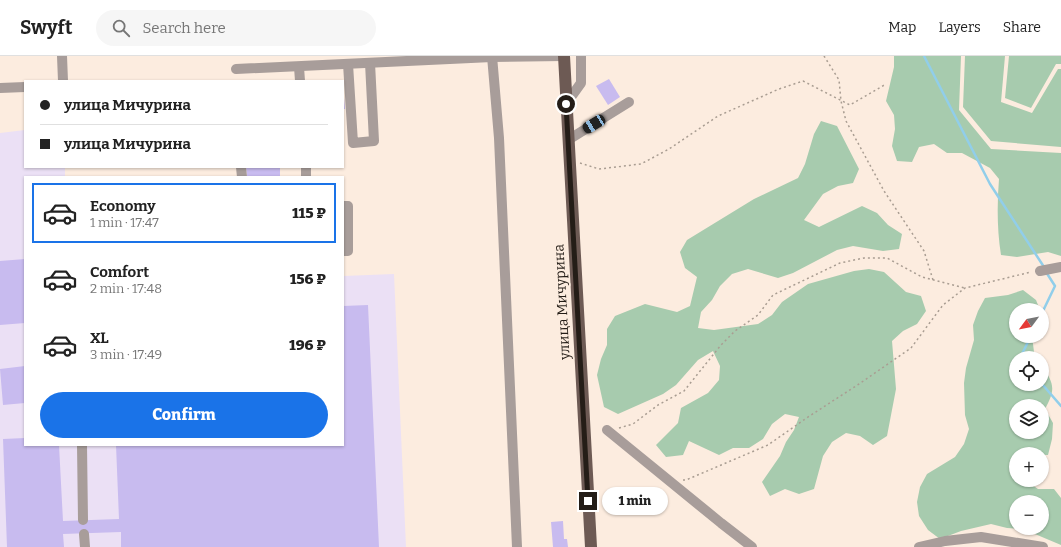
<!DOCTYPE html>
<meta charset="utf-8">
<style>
:root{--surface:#fff;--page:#f6f6f6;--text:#222;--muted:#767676;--line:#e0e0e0;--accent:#1a73e8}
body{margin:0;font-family:Bitter,serif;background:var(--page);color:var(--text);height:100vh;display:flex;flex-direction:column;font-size:15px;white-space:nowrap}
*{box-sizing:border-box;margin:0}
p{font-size:13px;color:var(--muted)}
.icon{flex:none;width:22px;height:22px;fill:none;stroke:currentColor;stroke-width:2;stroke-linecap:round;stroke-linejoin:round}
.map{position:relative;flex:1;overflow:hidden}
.details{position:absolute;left:24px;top:120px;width:320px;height:270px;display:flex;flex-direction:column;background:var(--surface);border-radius:0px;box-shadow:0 1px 3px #0004}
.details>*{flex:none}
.banner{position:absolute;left:24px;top:24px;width:320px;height:88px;border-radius:0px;box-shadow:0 1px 3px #0004;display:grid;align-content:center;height:88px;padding:0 16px;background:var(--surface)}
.needle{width:26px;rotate:238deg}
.controls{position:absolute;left:1009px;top:247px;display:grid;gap:8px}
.controls a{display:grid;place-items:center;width:40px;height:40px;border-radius:50%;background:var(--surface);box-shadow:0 1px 3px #0004;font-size:20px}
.end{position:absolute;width:18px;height:18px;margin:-9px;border:5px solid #241d17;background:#fff;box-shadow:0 0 0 2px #fff}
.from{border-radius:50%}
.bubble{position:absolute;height:28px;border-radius:14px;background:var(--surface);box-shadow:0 1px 3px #0004;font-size:13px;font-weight:800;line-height:28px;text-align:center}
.car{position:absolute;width:12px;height:24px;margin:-12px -6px;border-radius:5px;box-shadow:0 0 3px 1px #0007;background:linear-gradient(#222 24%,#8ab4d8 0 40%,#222 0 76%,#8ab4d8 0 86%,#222 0)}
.banner b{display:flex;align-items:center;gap:14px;height:38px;font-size:15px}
.banner b+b{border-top:1px solid var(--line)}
.banner i{width:10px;height:10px;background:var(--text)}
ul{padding:7px 0 0;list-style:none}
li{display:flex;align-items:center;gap:12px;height:60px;margin:0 8px 6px;padding:0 8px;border:2px solid transparent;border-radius:0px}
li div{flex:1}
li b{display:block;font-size:15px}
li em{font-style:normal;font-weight:800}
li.current{border-color:var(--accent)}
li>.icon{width:36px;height:36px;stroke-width:1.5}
.button{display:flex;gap:8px;margin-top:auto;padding:8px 16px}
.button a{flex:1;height:46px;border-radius:24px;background:var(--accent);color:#fff;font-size:16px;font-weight:800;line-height:46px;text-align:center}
header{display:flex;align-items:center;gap:24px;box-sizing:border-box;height:56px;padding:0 20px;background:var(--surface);border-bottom:1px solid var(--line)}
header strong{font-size:19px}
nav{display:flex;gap:22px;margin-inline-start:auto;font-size:14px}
.search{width:280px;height:36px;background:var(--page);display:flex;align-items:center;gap:10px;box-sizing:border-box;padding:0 14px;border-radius:22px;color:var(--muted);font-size:15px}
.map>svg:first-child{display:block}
</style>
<header>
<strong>Swyft</strong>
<div class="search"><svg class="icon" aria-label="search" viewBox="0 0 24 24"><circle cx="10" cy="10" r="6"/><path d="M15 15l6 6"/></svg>Search here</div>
<nav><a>Map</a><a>Layers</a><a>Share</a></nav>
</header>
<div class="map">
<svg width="1061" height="491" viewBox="0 0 1061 491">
<rect width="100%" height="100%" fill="#fcecdf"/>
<polygon fill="#ebe0f5" points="25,74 25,111 65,111 65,121 25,121 25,389 343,389 343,220 394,218 406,491 0,491 0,77"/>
<g fill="#a7cbae" fill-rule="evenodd">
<path d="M 894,0 L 961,0 L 959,54 L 991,93 L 1061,97 L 1061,200 L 1048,196 L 1017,201 L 1001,199 C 997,174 997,148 999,123 L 990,112 L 962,97 L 947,97 L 934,88 L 919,91 L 912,106 L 897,105 L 892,90 L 895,73 L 894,59 L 886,45 L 894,11 Z"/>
<polygon points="965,0 1005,0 1001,46 1032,57 1058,13 1061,13 1061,91 991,85 963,51"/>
<polygon points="1009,0 1061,0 1061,8 1056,8 1031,52 1005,42"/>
<polygon points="821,65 837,70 859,113 853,127 838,130 823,138 804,164 819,171 862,150 877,157 888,169 902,178 899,193 883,195 853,190 837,194 793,217 778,222 748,213 732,218 720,230 712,244 701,256 698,272 714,274 758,268 772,259 782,246 808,228 854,215 869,213 884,216 906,236 921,240 926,255 917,268 903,275 892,285 896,333 887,380 873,389 860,380 846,377 832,386 823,400 814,433 799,438 785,433 770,440 762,426 780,400 786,386 794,374 799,361 785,358 772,368 763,383 749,392 733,392 719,399 689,385 683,399 666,401 656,389 678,367 681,352 708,337 719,324 720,310 713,295 698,304 676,329 663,338 618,358 604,351 597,319 601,303 607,289 607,273 615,260 645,248 677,256 690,250 697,221 685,212 680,196 687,184 754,143 798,122 805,108 814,78"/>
<path d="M 1023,234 L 1036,244 L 1040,254 L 1016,254 L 1016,280 L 1032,280 L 1034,296 L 1038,302 L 1016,302 L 1016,328 L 1042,328 L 1042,309 C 1054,328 1056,333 1045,353 L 1053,367 L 1052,383 L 1048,399 L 1016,398 L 1016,424 L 1025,424 L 1038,433 L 1054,433 L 1061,442 L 1061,489 L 1023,473 L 1007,472 L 991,468 L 961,475 L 940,483 L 928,474 L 919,460 L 917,446 L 920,431 L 927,418 L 955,401 L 964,388 L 969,373 L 965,359 L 964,327 L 966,312 L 974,284 L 973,269 L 978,255 L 985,242 L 1008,239 ZM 1016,350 L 1042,350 L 1042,376 L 1016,376 ZM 1016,446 L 1042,446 L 1042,472 L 1016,472 Z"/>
</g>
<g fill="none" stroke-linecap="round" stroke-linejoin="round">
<g stroke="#91ceea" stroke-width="2.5">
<polyline points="924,0 990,128 1044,211"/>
<polyline points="1042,257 1055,230 1046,216"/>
<polyline points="1020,302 1031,280"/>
<polyline points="1042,328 1061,350"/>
</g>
</g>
<g fill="#c8bbef">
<polygon points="609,23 620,41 608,49 596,30"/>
<polygon points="343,42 344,42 345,53 343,53"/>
<polygon points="246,111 280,111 280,121 247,121"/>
<polygon points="25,203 25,267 0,269 0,205"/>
<polygon points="368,249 379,491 121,491 121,476 63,478 64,491 7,491 3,383 25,382 25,389 59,389 63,465 119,463 116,389 343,389 343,250"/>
<polygon points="25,310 25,347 3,349 0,313"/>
<polygon points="563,465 564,483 567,483 568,491 553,491 551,466"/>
</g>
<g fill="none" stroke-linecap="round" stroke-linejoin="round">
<g stroke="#a99d92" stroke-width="1.5" stroke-dasharray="2 3" stroke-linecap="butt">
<polyline points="824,0 839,24 841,45 846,65 884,135 924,195 933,224"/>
<polyline points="580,107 599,113 641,108 669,93 718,60 779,33 803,25 850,49 886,28"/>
<polyline points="619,372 633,368 658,349 684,335 721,289 735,275 758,259 773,239 840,207 864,202 887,202 922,221 965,232"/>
<polyline points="683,424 686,424 768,389 808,361 859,328 911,292 943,249 965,232 1031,216"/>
</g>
<g stroke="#a89d9a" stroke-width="10">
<polyline points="62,0 63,25"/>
<polyline points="492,0 499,82 517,491"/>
<polyline points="348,8 353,87 374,85 370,7"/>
<polyline points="299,11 300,25"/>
<polyline points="236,13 492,1 563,0"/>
<polyline points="0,32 25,31"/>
<polyline points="566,48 581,27 581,0"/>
<polyline points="568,84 629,46"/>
<polyline points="241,111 242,121"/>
<polyline points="306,111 306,121"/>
<polyline points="343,150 348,150 348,195 343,195"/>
<polyline points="1040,215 1061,211"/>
<polyline points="607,374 721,467 752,491"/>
<polyline points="82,389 83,464"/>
<polyline points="84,478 85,491"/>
<polyline points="919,491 945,485 981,481 1043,491"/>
</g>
<polyline stroke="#6d5a54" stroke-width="12" points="564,0 591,491"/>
</g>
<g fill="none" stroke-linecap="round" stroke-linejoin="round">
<polyline stroke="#241d17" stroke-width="5" points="566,48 588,445"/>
</g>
<g text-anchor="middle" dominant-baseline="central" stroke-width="3" stroke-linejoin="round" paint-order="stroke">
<g font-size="14" fill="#241d17" stroke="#fcecdf">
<text transform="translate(562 246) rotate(-93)">улица Мичурина</text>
</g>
</g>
</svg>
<div class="controls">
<a><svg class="needle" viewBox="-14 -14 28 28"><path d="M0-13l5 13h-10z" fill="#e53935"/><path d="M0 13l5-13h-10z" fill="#767676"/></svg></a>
<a><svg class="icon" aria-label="locate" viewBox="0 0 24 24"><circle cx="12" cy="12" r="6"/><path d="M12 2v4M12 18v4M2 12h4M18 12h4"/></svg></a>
<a><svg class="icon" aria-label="layers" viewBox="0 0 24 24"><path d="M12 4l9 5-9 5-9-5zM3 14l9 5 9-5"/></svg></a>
<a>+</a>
<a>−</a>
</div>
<i class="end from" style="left:566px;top:48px"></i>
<i class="end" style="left:588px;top:445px"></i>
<div class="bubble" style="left:602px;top:431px;width:66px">1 min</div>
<i class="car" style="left:594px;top:68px;rotate:239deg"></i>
<div class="banner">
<b><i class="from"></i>улица Мичурина</b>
<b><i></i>улица Мичурина</b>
</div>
<section class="details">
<ul>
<li class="current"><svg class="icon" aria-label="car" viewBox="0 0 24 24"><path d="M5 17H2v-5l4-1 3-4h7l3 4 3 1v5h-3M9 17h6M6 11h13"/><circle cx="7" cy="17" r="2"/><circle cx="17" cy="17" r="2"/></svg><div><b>Economy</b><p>1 min · 17:47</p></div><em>115 ₽</em></li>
<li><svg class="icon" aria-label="car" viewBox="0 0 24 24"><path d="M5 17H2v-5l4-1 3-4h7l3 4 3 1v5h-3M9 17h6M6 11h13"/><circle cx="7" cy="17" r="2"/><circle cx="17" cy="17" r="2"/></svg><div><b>Comfort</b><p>2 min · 17:48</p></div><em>156 ₽</em></li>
<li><svg class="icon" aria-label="car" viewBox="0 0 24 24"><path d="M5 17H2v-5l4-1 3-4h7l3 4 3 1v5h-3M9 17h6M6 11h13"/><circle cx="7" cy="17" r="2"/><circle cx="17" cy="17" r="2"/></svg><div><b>XL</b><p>3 min · 17:49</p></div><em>196 ₽</em></li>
</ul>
<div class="button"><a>Confirm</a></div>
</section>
</div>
